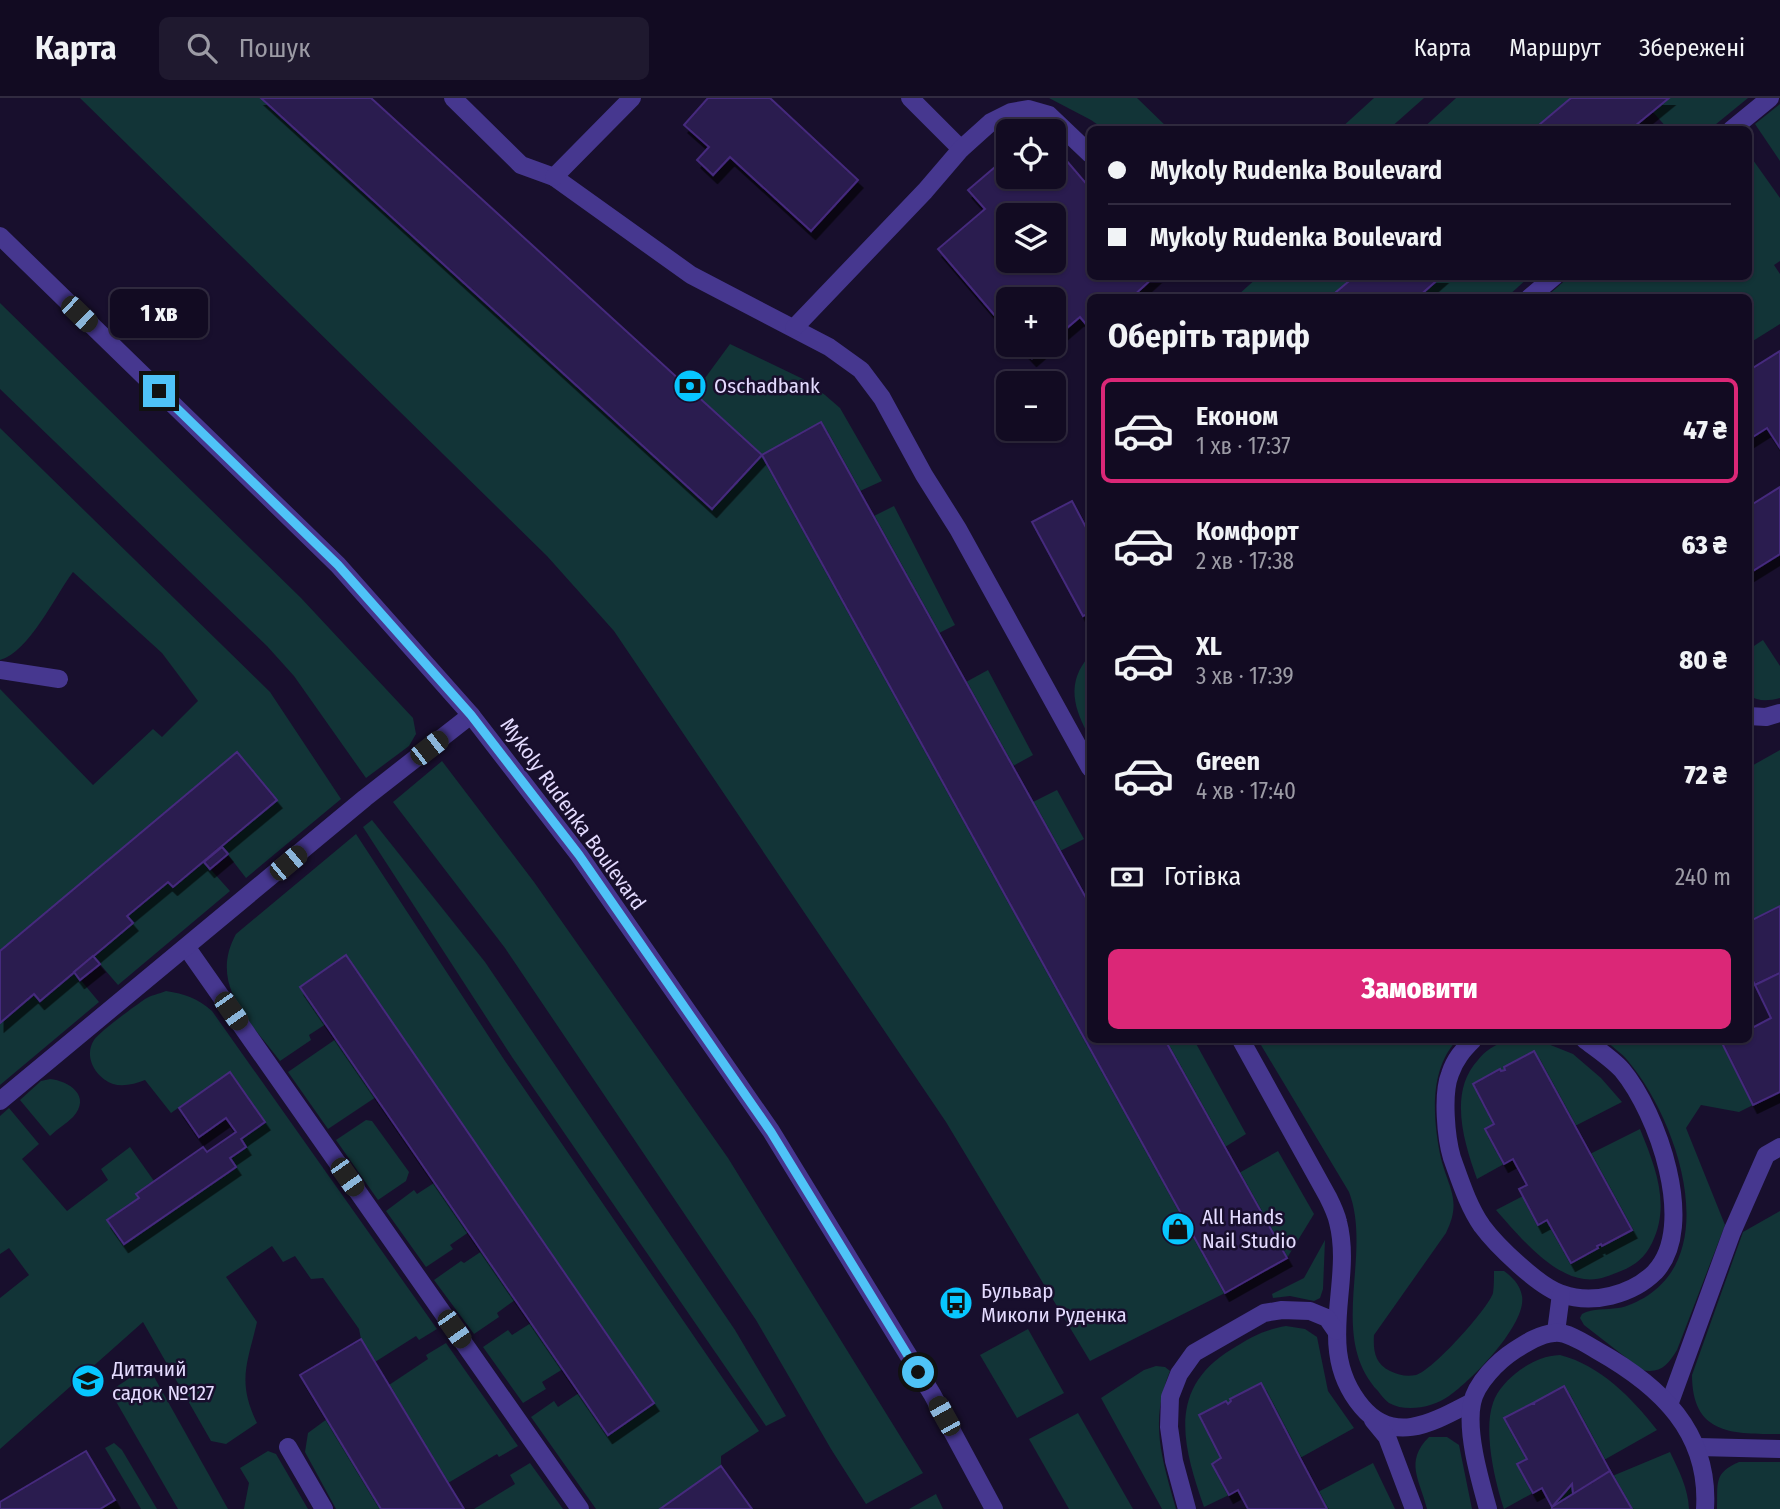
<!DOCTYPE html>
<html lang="uk">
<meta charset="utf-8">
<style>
:root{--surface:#120b22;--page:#1f192f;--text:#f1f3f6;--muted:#9c9ba5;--line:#312b40;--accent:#db2777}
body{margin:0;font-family:"Fira Sans Condensed",sans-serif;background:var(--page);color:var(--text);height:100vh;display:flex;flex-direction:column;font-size:26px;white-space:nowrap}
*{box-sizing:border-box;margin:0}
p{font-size:23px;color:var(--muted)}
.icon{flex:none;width:38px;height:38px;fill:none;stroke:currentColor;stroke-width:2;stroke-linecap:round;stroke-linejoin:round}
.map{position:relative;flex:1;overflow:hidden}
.panel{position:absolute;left:1087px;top:196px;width:665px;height:749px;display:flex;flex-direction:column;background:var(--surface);border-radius:10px;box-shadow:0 2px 5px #0004,0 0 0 2px var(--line)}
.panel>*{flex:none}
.top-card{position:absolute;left:1087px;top:28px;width:665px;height:154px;border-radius:10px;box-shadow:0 2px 5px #0004,0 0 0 2px var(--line);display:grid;align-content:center;height:154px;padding:0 21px;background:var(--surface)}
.buttons{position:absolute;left:996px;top:21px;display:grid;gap:14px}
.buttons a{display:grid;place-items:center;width:70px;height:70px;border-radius:10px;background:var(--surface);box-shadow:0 2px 5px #0004,0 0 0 2px var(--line);font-size:35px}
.end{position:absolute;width:32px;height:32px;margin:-16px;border:9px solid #4fc3f7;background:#111;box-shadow:0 0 0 4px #111}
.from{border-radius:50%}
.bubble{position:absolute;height:49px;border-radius:10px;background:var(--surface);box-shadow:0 2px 5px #0004,0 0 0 2px var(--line);font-size:23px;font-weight:800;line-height:49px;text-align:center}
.car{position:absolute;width:21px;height:42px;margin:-21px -10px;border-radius:9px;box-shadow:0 0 5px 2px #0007;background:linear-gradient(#222 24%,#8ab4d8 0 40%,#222 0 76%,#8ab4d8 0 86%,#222 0)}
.top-card b{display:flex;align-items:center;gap:24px;height:66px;font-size:26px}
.top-card b+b{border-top:2px solid var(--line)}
.top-card i{width:18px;height:18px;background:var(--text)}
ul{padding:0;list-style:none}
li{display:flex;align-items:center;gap:21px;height:105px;margin:0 14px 10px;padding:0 7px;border:4px solid transparent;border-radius:10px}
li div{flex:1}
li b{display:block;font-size:26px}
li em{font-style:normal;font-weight:800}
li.current{border-color:var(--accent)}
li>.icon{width:63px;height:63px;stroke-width:1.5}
h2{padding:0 21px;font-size:32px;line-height:84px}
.pay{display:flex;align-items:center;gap:18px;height:77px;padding:0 21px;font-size:26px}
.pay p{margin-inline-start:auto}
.action{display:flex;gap:14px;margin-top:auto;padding:14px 21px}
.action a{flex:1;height:80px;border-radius:10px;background:var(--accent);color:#fff;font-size:28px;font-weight:800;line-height:80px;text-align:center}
header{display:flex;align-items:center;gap:42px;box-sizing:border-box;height:98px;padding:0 35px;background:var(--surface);border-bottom:2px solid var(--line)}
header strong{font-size:33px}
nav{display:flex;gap:38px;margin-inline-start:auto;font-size:24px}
.search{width:490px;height:63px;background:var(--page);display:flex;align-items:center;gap:18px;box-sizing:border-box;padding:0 24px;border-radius:10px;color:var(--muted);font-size:26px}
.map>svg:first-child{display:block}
</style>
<header>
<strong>Карта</strong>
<div class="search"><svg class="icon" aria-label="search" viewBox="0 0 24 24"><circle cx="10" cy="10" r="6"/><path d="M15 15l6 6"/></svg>Пошук</div>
<nav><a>Карта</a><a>Маршрут</a><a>Збережені</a></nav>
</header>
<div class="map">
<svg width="1780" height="1411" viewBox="0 0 1780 1411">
<defs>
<filter id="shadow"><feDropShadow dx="4.5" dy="8" stdDeviation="0" flood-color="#0009"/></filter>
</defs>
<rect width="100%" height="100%" fill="#180f2d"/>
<g fill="#123437">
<polygon points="80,0 261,0 712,411 761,357 694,295 730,246 803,281 825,297 840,310 882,383 860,393 821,324 762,357 1225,1195 1090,1263 946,1024 614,533 547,458"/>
<polygon points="1049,0 1137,0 1169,31 1104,31 1091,22"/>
<polygon points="1374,0 1424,0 1389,31 1340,31"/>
<polygon points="1456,0 1571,0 1533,31 1421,32"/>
<polygon points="1669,0 1748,0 1710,31 1668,31 1652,13"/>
<polygon points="1780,6 1780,63 1755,26"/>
<polygon points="1748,55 1780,100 1780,163 1774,167 1780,176 1780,226 1748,246 1748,200 1546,199 1569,179 1748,178"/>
<polygon points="1530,178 1507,199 1417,200 1442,179"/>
<polygon points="1258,179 1355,179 1329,199 1240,200 1238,197"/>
<polygon points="0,205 301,500 413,620 416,636 409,648 366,680 294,578 267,548 0,291"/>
<path d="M 0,330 L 270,594 L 341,701 L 246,780 L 222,749 L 277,702 L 236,654 L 0,853 L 0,591 L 93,687 L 153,631 L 162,639 L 198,603 L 162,555 L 73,474 C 55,498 29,554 0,562 Z"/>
<polygon points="894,408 955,527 939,535 874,418"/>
<path d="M 1763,542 L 1780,568 L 1780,600 C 1768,603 1759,604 1748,597 L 1748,552 Z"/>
<path d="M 1090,557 L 1090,640 C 1074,611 1065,585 1090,557 Z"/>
<polygon points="988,572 1033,657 1013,668 966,584"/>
<polygon points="1780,652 1780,808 1748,824 1748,670"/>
<polygon points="442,663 534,784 728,1060 923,1375 866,1406 831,1351 756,1222 505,850 393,704"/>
<polygon points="1057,692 1084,741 1060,753 1033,704"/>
<polygon points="372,722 485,864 735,1232 786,1318 766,1328 512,959 363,729"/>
<path d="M 356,736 L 505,963 L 759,1333 L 721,1358 L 721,1368 L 660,1411 L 596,1411 L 531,1319 L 554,1303 L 558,1309 L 579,1295 L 608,1337 L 654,1304 L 347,858 L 301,889 L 326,926 L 309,937 L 311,942 L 280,963 C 250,923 208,887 236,836 Z"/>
<polygon points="204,764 230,793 118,887 93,858 132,825 127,818 168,784 174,789"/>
<polygon points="74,874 99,904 0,987 0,925 34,896 40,903"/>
<path d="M 166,893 C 185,896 197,900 212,913 L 437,1231 L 419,1242 L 416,1238 L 375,1264 L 361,1241 L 359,1231 L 323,1180 L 311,1181 L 295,1158 L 283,1164 L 272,1148 L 226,1179 L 257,1224 C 247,1266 237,1284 257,1325 L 226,1346 L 211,1343 L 143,1224 L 0,1351 L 0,1200 L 29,1177 L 9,1150 L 0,1156 L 0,1018 L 9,1010 L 39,1046 L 22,1061 L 67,1113 L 108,1082 L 101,1071 L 130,1049 L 154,1083 L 136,1095 L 139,1100 L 107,1122 L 124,1146 L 236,1069 L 230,1060 L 246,1049 L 241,1041 L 265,1024 L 230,974 L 171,1015 L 145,982 C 135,986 123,989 113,986 C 96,980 83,959 94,942 C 99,934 135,908 145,901 C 151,897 159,896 166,893 Z"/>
<polygon points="336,941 376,999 328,1031 288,974"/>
<polygon points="1165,942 1194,942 1246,1036 1225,1049"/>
<path d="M 1258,942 L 1457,942 C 1429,972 1433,1019 1440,1056 C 1447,1089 1463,1101 1446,1135 L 1374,1237 C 1373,1253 1375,1266 1390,1273 C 1399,1277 1406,1279 1416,1277 C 1432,1273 1488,1211 1493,1195 C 1494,1189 1494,1180 1494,1173 L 1504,1173 C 1512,1179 1520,1186 1522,1198 C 1527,1226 1472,1282 1449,1298 C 1433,1309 1407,1315 1389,1305 C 1385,1302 1381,1297 1378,1293 C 1327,1238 1373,1157 1349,1094 Z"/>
<path d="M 1538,942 L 1573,956 L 1601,980 L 1622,1004 L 1575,1028 L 1533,953 L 1504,969 L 1505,972 L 1501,973 L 1499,971 L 1473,986 L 1494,1026 L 1485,1031 L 1504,1066 L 1477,1081 C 1464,1045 1448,994 1478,962 C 1484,954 1495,946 1505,944 C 1515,942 1527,942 1538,942 Z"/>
<path d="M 1605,942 L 1720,942 L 1753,1007 L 1739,1014 L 1701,1007 L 1686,1030 L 1725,1127 L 1677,1252 C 1668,1267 1660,1276 1642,1272 L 1584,1227 L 1580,1220 L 1582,1216 C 1593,1210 1606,1212 1618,1210 C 1627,1209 1639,1203 1647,1198 C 1723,1149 1674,1017 1628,963 C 1622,955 1612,949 1605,942 Z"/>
<path d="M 50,981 C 69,983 92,998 73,1019 C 66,1026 57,1031 50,1038 L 20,1002 L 41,983 Z"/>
<polygon points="366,1022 372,1023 409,1074 406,1083 378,1102 336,1042"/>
<path d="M 1640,1031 C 1655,1068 1671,1107 1652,1145 C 1645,1159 1636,1167 1621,1173 C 1609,1178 1597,1183 1584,1181 C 1551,1177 1517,1136 1496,1112 L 1523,1098 L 1538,1126 L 1547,1122 L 1571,1165 L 1598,1150 L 1597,1148 L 1601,1146 L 1603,1148 L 1631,1132 L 1590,1056 Z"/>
<polygon points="1278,1053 1314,1116 1287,1160 1239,1075"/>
<polygon points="434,1085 469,1134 450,1147 453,1151 426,1169 386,1113 414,1092 417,1096"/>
<path d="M 1780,1113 L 1780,1336 C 1733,1336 1692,1337 1692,1277 L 1743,1134 Z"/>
<polygon points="1325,1142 1323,1191 1320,1200 1314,1203 1290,1198 1273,1200 1272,1196 1304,1180"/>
<polygon points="482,1153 515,1202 497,1215 499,1219 474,1236 434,1182 461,1163 464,1165"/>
<polygon points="531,1225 563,1271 542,1284 546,1291 523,1305 483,1249 508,1232 512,1237"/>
<path d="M 1286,1228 L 1305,1231 L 1317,1239 L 1328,1293 L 1354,1330 L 1300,1360 L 1231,1303 L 1228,1306 L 1226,1303 L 1199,1317 L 1221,1360 L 1212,1366 L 1229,1397 L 1204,1409 C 1183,1348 1166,1291 1232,1251 C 1251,1239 1263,1232 1286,1228 Z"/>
<polygon points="1028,1231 1064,1295 1017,1320 980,1257"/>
<polygon points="446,1245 518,1348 499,1359 497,1356 448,1385 389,1287 428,1261 426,1257"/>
<path d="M 1560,1257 C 1600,1267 1632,1300 1657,1332 L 1604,1362 L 1564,1289 L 1534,1304 L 1535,1306 L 1530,1306 L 1505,1320 L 1527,1361 L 1517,1366 L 1533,1395 L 1504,1411 C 1495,1384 1483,1333 1493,1305 C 1497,1292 1509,1280 1520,1272 C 1533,1263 1544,1258 1560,1257 Z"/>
<polygon points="148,1268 228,1411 178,1411 110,1293"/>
<path d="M 1156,1268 L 1165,1269 L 1170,1273 C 1149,1324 1162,1360 1176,1411 L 1162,1411 L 1101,1300 L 1144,1272 Z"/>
<polygon points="1078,1315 1133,1411 1069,1411 1029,1341"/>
<polygon points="327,1321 381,1411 336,1411 305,1354 308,1335"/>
<path d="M 1429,1339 L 1447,1339 L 1459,1347 L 1472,1411 L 1427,1411 C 1420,1382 1404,1364 1429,1339 Z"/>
<polygon points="114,1345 122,1352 157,1411 141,1411 105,1350"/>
<polygon points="268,1353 276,1356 308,1411 244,1411 249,1385 240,1370"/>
<path d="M 1670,1354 C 1679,1373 1688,1390 1689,1411 L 1550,1411 L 1572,1386 L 1574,1403 L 1598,1384 Z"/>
<path d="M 1739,1364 L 1780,1364 L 1780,1411 L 1717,1411 C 1718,1386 1713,1375 1739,1364 Z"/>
<polygon points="530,1365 563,1411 474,1411 515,1386 510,1377"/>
<polygon points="1373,1365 1395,1411 1327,1411 1318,1394"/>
<polygon points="936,1396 943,1411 909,1411"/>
</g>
<g fill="#2c1a4f" stroke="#452a7d" stroke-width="2" fill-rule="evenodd" filter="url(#shadow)">
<polygon points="261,0 371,0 762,357 712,411"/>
<polygon points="708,0 770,0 858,82 811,133 730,59 713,77 697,62 709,49 684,27"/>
<polygon points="1571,0 1669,0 1630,32 1533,32"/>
<path d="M 1054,48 L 1090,90 L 1090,178 L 1155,178 L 1131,200 L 1090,200 L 1090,231 L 1080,219 L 1054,241 L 1054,201 L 1008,201 L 1008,233 L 938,151 L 985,111 L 968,92 L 1008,58 L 1008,79 L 1054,79 ZM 1008,117 L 1054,117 L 1054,163 L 1008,163 Z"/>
<polygon points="1355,178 1442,178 1417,200 1329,200"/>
<polygon points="1020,247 1047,247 1032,260"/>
<polygon points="1780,253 1780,350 1767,330 1748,342 1748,273"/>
<polygon points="821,324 1090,807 1090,942 1165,942 1287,1160 1225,1195 762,357"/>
<polygon points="1780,389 1780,456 1748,476 1748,409"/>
<polygon points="1072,403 1090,437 1090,514 1083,518 1032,424"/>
<polygon points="237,654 277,702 173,789 168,784 127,818 133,825 40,903 34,896 0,925 0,853"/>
<polygon points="222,749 228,756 210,771 204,764"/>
<polygon points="1780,808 1780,875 1755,887 1748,873 1748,824"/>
<polygon points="346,857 654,1305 608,1337 300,889"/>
<polygon points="93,858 100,866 80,882 74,874"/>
<polygon points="1780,875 1780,994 1753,1007 1722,945 1728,942 1748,942 1748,932 1771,920 1755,887"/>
<polygon points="1534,953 1632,1132 1602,1148 1601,1146 1597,1148 1598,1150 1571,1165 1547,1122 1538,1127 1519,1091 1527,1087 1513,1061 1504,1066 1485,1031 1494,1026 1473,986 1500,971 1501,973 1505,972 1504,969"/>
<polygon points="230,974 265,1024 241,1041 246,1049 230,1060 236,1069 124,1146 107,1122 139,1100 136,1096 203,1049 207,1054 236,1034 226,1020 199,1039 179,1010"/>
<polygon points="361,1241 448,1385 464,1411 381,1411 300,1277"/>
<polygon points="1261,1285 1300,1360 1327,1411 1248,1411 1238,1392 1229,1397 1212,1366 1221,1360 1199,1317 1226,1303 1228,1306 1231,1303 1230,1301"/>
<polygon points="1564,1288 1610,1373 1574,1404 1572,1386 1552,1409 1542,1390 1533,1395 1517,1366 1527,1361 1504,1320 1531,1306 1535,1306 1533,1305"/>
<polygon points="86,1353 115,1402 100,1411 0,1411 0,1404"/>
<polygon points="721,1368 752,1411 660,1411"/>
<polygon points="1610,1373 1632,1411 1552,1411 1552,1409"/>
</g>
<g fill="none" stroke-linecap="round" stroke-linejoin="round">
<g stroke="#46378f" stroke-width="18">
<polyline points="453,0 521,67 554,79 691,177 829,249 861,272 882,300 924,377 958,431 1090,670"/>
<polyline points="910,0 961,51"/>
<polyline points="1731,32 1770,0"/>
<polyline points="554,79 632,0"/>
<polyline points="1529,200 1555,178"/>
<polyline points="794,230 925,93 961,51 991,24 1011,14 1028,11 1049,17 1090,56"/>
<polyline points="0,572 59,581"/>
<polyline points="1748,618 1766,619 1780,615"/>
<polyline points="187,850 580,1411"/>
<path d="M 1241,942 L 1328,1099 C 1332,1107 1336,1115 1338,1124 C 1354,1186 1313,1251 1362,1309 C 1395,1348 1435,1323 1472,1304"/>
<path d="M 1473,942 C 1463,952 1455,961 1450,976 C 1442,996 1446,1040 1452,1060 C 1460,1082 1468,1108 1482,1128 C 1496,1147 1539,1189 1562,1196 C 1592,1207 1632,1197 1655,1174 C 1698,1128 1657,1014 1622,972 C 1612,961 1597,951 1585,942"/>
<polyline points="0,1003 365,700 471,617"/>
<polyline points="1556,1234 1561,1196"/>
<polyline points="1669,1307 1732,1134 1766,1057 1780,1049"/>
<polyline points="1373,1322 1387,1339 1414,1411"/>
<polyline points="288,1349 324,1411"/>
<polyline points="1698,1349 1780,1351"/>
<polyline points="1187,1411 1174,1363 1169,1329 1170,1299 1179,1276 1194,1255 1264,1215 1282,1212 1310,1213 1327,1220 1336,1233"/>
<path d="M 1488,1411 C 1480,1382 1466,1335 1472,1305 C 1476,1285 1498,1263 1515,1252 C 1526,1245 1540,1236 1554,1235 C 1567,1233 1586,1246 1598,1253 C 1660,1288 1710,1334 1705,1411"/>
</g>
<polyline stroke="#46378f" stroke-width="18" points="0,138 338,467 471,617 579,757 771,1033 932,1296 994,1411"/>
</g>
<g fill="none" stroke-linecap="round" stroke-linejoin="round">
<polyline stroke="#4fc3f7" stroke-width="9" points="159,293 338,467 471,617 579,757 771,1034 918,1274"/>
</g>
<defs>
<symbol id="bank-disc" viewBox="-11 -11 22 22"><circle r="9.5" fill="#07c6ff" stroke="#180f2d"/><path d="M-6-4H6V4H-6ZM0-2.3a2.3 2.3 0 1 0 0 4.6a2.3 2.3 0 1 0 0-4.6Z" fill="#111"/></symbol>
<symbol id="shop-disc" viewBox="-11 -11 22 22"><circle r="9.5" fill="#07c6ff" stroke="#180f2d"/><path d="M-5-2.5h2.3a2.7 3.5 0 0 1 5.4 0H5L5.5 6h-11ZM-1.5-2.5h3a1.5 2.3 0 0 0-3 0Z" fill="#111"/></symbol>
<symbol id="bus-disc" viewBox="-11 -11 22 22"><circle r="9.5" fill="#07c6ff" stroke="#180f2d"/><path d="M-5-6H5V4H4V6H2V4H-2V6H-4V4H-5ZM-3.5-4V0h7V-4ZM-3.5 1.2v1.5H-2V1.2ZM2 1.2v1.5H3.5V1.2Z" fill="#111"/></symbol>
<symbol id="school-disc" viewBox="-11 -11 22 22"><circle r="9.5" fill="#07c6ff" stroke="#180f2d"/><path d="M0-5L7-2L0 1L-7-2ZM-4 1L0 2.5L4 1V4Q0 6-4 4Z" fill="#111"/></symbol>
</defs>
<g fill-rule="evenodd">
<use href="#bank-disc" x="671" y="269" width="38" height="38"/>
<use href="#shop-disc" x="1159" y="1112" width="38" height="38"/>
<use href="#bus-disc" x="937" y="1186" width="38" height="38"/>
<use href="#school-disc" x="69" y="1264" width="38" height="38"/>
</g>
<g text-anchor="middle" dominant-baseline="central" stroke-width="5" stroke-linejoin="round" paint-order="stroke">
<g font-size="21" fill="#e4dbff" stroke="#180f2d" text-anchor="start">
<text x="714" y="288">Oschadbank</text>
<text x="1202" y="1119">All Hands<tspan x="1202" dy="24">Nail Studio</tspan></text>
<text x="981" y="1193">Бульвар<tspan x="981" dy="24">Миколи Руденка</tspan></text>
<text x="112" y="1271">Дитячий<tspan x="112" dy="24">садок №127</tspan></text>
</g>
<g font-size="21" fill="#e4dbff" stroke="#180f2d">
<text transform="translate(573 716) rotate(54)">Mykoly Rudenka Boulevard</text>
</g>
</g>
</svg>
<div class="buttons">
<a><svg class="icon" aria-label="locate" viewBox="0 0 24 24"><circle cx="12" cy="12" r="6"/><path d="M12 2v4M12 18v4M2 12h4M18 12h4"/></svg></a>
<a><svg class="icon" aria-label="layers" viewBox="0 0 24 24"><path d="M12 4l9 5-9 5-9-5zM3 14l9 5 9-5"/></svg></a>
<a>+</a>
<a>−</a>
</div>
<i class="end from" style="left:918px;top:1274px"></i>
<i class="end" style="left:159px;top:293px"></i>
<div class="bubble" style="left:110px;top:191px;width:98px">1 хв</div>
<i class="car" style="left:79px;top:216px;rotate:134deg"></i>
<i class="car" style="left:429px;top:650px;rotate:52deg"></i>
<i class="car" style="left:288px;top:765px;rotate:50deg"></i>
<i class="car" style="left:231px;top:913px;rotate:145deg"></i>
<i class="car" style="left:347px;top:1079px;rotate:145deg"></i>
<i class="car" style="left:454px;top:1231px;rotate:145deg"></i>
<i class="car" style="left:944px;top:1318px;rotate:331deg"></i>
<div class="top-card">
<b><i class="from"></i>Mykoly Rudenka Boulevard</b>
<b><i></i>Mykoly Rudenka Boulevard</b>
</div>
<section class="panel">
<h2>Оберіть тариф</h2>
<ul>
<li class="current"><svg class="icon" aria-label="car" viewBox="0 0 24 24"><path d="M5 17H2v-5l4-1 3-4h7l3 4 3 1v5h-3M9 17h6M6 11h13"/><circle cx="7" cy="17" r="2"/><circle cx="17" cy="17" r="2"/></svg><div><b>Економ</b><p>1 хв · 17:37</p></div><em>47 ₴</em></li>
<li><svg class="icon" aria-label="car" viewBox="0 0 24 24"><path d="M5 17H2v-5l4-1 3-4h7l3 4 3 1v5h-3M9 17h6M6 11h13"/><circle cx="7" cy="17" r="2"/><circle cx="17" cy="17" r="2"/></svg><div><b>Комфорт</b><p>2 хв · 17:38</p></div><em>63 ₴</em></li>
<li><svg class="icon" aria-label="car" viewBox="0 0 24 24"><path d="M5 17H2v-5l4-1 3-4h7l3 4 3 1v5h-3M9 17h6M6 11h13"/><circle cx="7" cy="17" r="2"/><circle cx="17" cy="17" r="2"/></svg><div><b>XL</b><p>3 хв · 17:39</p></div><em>80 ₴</em></li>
<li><svg class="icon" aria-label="car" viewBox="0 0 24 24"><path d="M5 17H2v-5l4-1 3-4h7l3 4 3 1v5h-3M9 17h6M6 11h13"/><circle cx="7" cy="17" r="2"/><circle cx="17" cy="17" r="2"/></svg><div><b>Green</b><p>4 хв · 17:40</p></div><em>72 ₴</em></li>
</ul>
<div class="pay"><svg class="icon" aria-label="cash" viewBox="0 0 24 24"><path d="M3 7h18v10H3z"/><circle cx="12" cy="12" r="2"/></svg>Готівка<p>240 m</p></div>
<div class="action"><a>Замовити</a></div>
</section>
</div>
